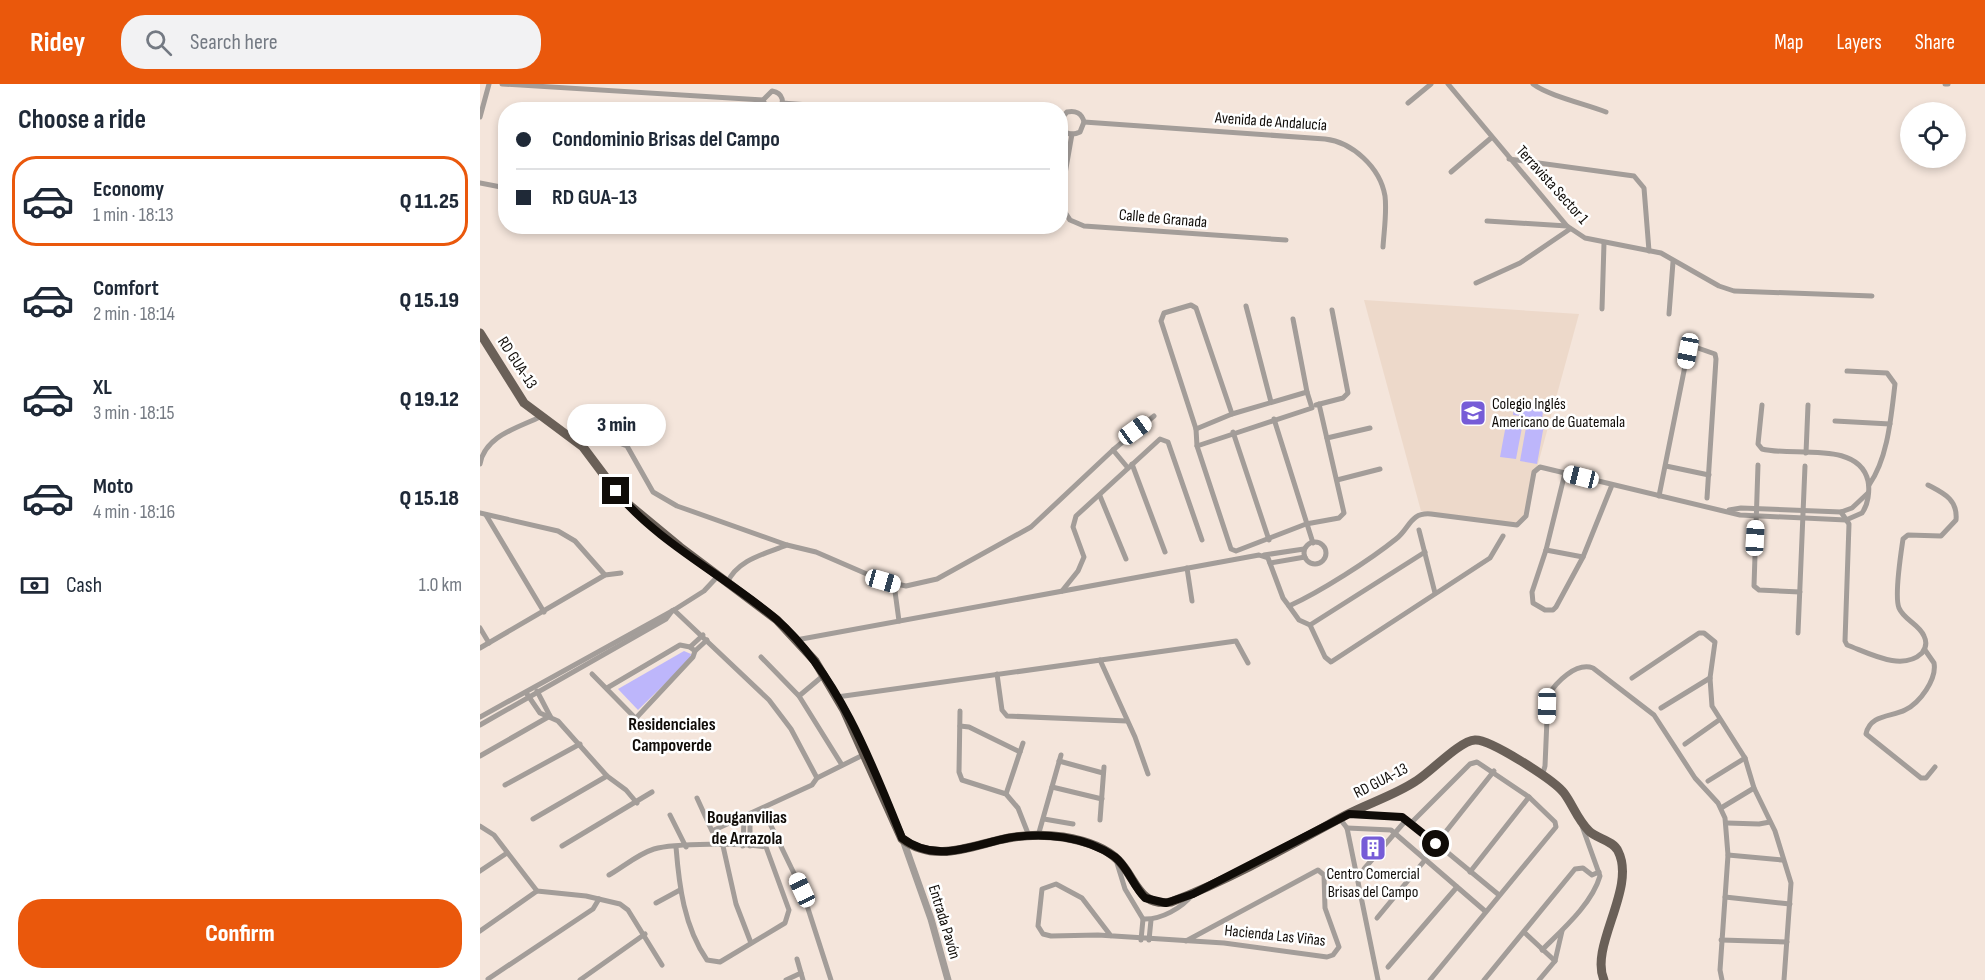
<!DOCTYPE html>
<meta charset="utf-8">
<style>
:root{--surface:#fff;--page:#f2f2f3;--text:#1f2937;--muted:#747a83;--line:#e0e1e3;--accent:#ea580c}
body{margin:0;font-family:"Sofia Sans Condensed",sans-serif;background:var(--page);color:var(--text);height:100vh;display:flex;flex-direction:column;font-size:22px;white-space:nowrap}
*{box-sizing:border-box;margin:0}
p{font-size:20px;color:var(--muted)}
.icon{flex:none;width:33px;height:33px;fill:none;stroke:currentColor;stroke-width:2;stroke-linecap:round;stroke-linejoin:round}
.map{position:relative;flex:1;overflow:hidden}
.panel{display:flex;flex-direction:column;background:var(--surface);width:480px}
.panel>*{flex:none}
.hud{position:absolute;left:18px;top:18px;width:570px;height:132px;border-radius:24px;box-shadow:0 3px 9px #0003;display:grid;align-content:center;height:132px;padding:0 18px;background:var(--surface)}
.fabs{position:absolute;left:1420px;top:18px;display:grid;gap:12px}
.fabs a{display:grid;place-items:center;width:66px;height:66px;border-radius:50%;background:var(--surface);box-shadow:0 3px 9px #0003;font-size:30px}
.end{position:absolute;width:27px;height:27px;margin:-14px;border:8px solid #100c08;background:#fff;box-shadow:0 0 0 3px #fff}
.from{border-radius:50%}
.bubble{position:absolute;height:42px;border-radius:21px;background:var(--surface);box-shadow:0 3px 9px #0003;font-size:20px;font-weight:800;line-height:42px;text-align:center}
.car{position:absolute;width:18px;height:36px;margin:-18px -9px;border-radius:8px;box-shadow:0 0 4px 2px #0007;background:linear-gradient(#fff 24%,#345 0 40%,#fff 0 76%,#345 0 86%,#fff 0)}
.hud b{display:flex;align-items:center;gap:21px;height:57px;font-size:22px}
.hud b+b{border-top:2px solid var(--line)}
.hud i{width:15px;height:15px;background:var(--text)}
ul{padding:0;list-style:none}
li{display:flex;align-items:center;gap:18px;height:90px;margin:0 12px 9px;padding:0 6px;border:3px solid transparent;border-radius:24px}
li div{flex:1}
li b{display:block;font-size:22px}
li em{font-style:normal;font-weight:800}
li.on{border-color:var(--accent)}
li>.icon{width:54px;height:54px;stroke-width:1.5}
h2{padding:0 18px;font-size:27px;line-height:72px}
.pay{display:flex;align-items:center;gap:15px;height:66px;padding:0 18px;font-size:22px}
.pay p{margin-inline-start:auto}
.button{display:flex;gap:12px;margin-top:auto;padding:12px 18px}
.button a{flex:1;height:69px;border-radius:24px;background:var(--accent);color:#fff;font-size:24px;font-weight:800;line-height:69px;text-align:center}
header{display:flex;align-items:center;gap:36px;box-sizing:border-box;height:84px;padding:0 30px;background:var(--accent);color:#fff}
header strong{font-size:28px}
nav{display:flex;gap:33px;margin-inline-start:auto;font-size:21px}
.search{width:420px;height:54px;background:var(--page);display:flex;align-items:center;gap:15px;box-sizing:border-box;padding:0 21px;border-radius:24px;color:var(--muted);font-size:22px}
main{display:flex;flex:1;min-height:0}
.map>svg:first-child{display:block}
</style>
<header>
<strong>Ridey</strong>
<div class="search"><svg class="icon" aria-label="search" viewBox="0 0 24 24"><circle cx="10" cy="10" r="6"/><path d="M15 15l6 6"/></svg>Search here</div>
<nav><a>Map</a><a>Layers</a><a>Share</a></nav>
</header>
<main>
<section class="panel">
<h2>Choose a ride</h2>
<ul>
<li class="on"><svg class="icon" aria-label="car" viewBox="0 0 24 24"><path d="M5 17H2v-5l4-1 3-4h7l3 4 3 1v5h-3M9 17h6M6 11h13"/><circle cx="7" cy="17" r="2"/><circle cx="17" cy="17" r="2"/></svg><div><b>Economy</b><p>1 min · 18:13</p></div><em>Q 11.25</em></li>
<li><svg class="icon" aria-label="car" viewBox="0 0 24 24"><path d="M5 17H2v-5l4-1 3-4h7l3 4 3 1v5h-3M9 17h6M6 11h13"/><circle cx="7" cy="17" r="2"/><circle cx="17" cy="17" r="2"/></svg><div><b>Comfort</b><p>2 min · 18:14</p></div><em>Q 15.19</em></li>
<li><svg class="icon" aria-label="car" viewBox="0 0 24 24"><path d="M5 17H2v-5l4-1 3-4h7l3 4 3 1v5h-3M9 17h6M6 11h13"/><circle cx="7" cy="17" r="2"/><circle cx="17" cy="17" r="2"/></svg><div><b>XL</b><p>3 min · 18:15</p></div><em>Q 19.12</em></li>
<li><svg class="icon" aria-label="car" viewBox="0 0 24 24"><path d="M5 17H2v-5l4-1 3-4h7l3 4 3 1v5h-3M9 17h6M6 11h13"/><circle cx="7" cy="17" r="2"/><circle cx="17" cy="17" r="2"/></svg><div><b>Moto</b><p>4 min · 18:16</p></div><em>Q 15.18</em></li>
</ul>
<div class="pay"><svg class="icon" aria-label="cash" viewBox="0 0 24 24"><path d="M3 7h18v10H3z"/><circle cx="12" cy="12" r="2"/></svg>Cash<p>1.0 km</p></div>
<div class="button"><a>Confirm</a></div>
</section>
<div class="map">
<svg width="1505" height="896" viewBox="0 0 1505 896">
<rect width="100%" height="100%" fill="#f4e5db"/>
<polygon fill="#edd9ca" points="884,216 1099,230 1044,431 1036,439 941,427"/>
<g fill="#bdb6fb">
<polygon points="1035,316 1064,320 1062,335 1033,331"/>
<polygon points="1027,335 1043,338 1036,375 1020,373"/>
<polygon points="1047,338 1064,341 1057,380 1040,377"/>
<polygon points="204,567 211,570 210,575 158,626 138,605"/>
</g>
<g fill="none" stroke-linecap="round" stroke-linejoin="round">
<g stroke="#a39d99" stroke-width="5">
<polyline points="22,0 283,16"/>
<polyline points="968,0 1087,142 1105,154 1181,169 1239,202 1254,207 1392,212"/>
<path d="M 1053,0 C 1069,12 1106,20 1126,28"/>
<polyline points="1465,0 1468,0"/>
<polyline points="302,19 397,26"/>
<polyline points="928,19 951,0"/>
<path d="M 288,26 L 283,16 L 292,7 C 303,9 306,19 297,26"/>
<polyline points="0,33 9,0"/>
<path d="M 580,36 L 587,28 C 595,26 602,29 604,38 L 600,48 C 592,52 584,50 580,42"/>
<path d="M 604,38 L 845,55 C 872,58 900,83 905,112 C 907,128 904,147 903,163"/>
<polyline points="1029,75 1154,92 1164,104 1169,167"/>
<polyline points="971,88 1011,54"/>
<polyline points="0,99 26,104"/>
<polyline points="580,118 592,50"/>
<polyline points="580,121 590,136 604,142 806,156"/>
<polyline points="1007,137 1087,142"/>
<polyline points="996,199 1040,179 1090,145"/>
<polyline points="766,222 791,318"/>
<polyline points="1122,225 1124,159"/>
<polyline points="1189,230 1193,178"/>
<polyline points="813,235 827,308"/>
<path d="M 1367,287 L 1407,289 L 1415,300 C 1411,333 1408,374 1389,401"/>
<polyline points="836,321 863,314 868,309 852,226"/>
<polyline points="752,330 716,224 711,221 684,229 681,237 716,345 717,362 751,465 756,467 826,440 859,434 864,429 839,320"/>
<polyline points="794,335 833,459"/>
<polyline points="1355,337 1410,340"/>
<polyline points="716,345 752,330 827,308 832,324 717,362"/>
<polyline points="753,348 789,456"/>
<polyline points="91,351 129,355 147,362 173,408 197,422 307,461 336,468 403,497 426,502 457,495 551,443 633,366 674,332"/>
<polyline points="847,354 890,344"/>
<polyline points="633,366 648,384"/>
<polyline points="1326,369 1328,321"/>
<path d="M 0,380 C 5,352 37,344 60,333"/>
<polyline points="652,380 685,468"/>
<polyline points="1278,381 1274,502 1279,506 1320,508"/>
<polyline points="1186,382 1229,391"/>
<polyline points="1085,389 1066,466 1052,508 1053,519 1065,526 1073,526 1076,523 1103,473 1132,401"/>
<polyline points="857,396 900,385"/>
<polyline points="620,412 646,475"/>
<polyline points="1179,412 1208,267 1215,263 1235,270 1236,275 1227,414"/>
<polyline points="1249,426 1261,424 1361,428 1372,424 1388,409"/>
<path d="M 1361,428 L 1369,440 L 1365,557 L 1367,561 C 1389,569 1422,588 1442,569 C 1446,564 1447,558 1444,552 C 1439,540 1424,536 1419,524 C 1414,512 1421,469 1423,455 L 1428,451 L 1461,452 L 1476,436 C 1478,415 1463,409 1448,401"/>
<polyline points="0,429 78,447 95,457 125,491"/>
<polyline points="6,431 64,528"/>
<polyline points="939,446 955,509"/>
<circle cx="835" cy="469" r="11"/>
<polyline points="1066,466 1103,473"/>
<polyline points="784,471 824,465"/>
<polyline points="790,479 825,473"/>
<polyline points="707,484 712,517"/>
<path d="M 247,499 C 258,475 285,470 307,461"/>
<polyline points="414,500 419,537"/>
<polyline points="582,507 598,487 604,473 593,443 596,432 680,355 688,358 722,456"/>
<polyline points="809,522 819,536 830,541 945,468"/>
<polyline points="194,526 289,616 311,645 337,694"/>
<polyline points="830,541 845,573 851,578 1010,474 1023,452"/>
<polyline points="0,544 9,559"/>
<polyline points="1318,549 1325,382"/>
<path d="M 316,556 L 779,471 L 788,474 L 803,514 L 809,522 C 840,508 890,476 916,455 C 930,444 930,428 951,430 L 1037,441 L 1046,432 L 1054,388 L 1060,383 L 1260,431 L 1366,436 L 1382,429 C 1388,421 1390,407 1388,397 C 1379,356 1312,373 1282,365 L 1278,360 L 1282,321"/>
<polyline points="210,563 223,551"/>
<polyline points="0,564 125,491 141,489"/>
<path d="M 1445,566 L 1454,579 C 1457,595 1440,619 1425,626 C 1412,633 1390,630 1386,650 L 1441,694 L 1446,694 L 1455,683"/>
<polyline points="215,567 227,556"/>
<polyline points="281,573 319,612 362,681"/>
<polyline points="620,576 655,653 668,690"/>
<polyline points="112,590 166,645"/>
<polyline points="517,590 522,626 527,632 647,637"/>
<polyline points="1152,594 1219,549 1224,549 1235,558 1230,594 1232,622 1265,674 1274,704 1295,747 1311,799 1304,896"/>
<polyline points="127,604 200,561 210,563 215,567 213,573 157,633"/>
<polyline points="57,607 70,632"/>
<polyline points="47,610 60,629 78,637 127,692 146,706 157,719"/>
<polyline points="319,612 344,591"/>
<polyline points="357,613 756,557 768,579"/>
<polyline points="1181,624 1230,594"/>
<polyline points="480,627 479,688 482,696 526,710 538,724 549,752"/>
<polyline points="0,633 194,526 224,507 238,492"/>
<polyline points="0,641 186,535 192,527"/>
<polyline points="480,642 489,643 540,668"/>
<polyline points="1205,660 1239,636"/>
<polyline points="0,672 70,632"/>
<polyline points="579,677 623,689"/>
<path d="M 1062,692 L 1065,682 L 1068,612 C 1076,598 1096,578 1113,584 L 1174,631 L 1215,694 L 1238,719 L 1245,734 L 1248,771 L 1240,886 L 1242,896"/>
<polyline points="1228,697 1265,674"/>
<polyline points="25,701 100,660"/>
<polyline points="572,703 622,715"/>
<polyline points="526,710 543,659"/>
<polyline points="217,714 232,747 332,701 337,694 385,670"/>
<polyline points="1241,724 1274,704"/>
<polyline points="283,725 322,806 351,896"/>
<polyline points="872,730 927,735 1019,811"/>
<polyline points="190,731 206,763"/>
<polyline points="270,731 270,762"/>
<polyline points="53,735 127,692"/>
<polyline points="564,735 593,740"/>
<polyline points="860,735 867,744 898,896"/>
<polyline points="620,736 624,683"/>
<polyline points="931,739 990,680 997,678 1049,713 1075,738 1076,743 950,896"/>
<polyline points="1247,739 1279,740 1290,738"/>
<polyline points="0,742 14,751 57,807 106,812 140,820 148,826 182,881"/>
<polyline points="867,744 911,746 1005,827"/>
<polyline points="558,752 581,671"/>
<polyline points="956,760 1014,687"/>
<polyline points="82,762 172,708"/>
<polyline points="243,762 256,820 271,859"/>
<polyline points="263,762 264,734"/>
<polyline points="1248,771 1302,776"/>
<polyline points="637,779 645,805 663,835 661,856"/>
<polyline points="884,785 927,735"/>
<polyline points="0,787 27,769"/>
<polyline points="990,788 1049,713"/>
<path d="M 129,791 C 143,783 158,770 174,765 C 194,759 265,759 286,763 L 309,826 L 305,839 L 240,878 L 227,876 C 204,843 199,801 196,763"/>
<polyline points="1245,813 1310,820"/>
<polyline points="176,819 200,806"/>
<polyline points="897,834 945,776"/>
<path d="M 663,835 C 681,836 702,824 713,810"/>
<polyline points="0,847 57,807"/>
<polyline points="1044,848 1075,877"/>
<polyline points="631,852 602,814 576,800 562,805 558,842 563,850 571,852 618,851 744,859 847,873 853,871 859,863 845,824 844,791 838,786 706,857"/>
<polyline points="669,856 671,836"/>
<polyline points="1241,856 1307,858"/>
<path d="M 1062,866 C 1082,846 1112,820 1120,792 L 1102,742"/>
<polyline points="317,875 323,896"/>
<polyline points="908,883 977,803"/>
<polyline points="8,895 113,825 119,815"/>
<polyline points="100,896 165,850"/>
<polyline points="306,896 321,889"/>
<polyline points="1004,896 1095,785 1103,784 1112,791 1119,788"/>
<polyline points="1059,896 1075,877 1082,847"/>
</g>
<polyline stroke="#a39d99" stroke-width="7" points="423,756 451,835 468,896"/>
<path stroke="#6a6058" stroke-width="9" d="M 0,249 L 44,319 L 103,363 L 142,415 L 200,463 L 297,536 L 335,577 L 364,626 L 422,755 C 453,778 486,764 519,756 C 539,751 563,750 583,753 C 601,756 625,763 638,776 C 657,795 658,823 691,818 C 751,795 809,762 866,731 C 889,719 915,711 936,697 C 951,688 979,657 995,656 C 1010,655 1074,696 1084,709 C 1093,721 1097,735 1109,747 C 1117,755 1133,756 1138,767 C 1157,804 1109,862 1124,896"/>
</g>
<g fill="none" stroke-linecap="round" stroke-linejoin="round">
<path stroke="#100c08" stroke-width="8" d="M 136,407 C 174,456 248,494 296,535 C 357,588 393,681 422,754 C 456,780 492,761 528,754 C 564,748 605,752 635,773 C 648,783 653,802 665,814 L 686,819 L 713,810 L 869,730 L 922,733 L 956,760"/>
</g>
<defs>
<symbol id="school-square" viewBox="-11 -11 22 22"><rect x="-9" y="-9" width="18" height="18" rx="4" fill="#765cd7" stroke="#fff"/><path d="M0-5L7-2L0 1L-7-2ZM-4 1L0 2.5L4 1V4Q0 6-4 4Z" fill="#fff"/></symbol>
<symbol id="building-square" viewBox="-11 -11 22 22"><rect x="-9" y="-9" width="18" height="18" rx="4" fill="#765cd7" stroke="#fff"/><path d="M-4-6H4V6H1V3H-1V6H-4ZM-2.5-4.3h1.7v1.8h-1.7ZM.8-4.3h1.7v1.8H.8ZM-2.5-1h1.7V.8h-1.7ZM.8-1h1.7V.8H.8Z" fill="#fff"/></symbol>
</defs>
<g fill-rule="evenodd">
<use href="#school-square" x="978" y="314" width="30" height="30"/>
<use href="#building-square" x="878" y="749" width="30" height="30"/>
</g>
<g text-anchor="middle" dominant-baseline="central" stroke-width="5" stroke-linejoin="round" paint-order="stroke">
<g font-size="16" fill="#100c08" stroke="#fff">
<text transform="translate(791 38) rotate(4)">Avenida de Andalucía</text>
<text transform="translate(1072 101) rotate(48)">Terravista Sector 1</text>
<text transform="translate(683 135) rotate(5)">Calle de Granada</text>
<text transform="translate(37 279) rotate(57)">RD GUA-13</text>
<text transform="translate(901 697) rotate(-27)">RD GUA-13</text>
<text transform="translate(464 838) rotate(73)">Entrada Pavón</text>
<text transform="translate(795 852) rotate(6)">Hacienda Las Viñas</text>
</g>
<g font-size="16" fill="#100c08" stroke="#fff" text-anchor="start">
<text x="1012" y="320">Colegio Inglés<tspan x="1012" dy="18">Americano de Guatemala</tspan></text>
<text x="893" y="790" text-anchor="middle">Centro Comercial<tspan x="893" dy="18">Brisas del Campo</tspan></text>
</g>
<g font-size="18" font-weight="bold" fill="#100c08" stroke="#fff">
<text x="192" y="640">Residenciales<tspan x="192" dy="21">Campoverde</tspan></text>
<text x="267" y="733">Bouganvilias<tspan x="267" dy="21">de Arrazola</tspan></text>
</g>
</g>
</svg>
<div class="fabs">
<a><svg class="icon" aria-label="locate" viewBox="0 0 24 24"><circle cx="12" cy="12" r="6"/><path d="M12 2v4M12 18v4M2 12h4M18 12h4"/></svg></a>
</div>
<i class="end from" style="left:956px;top:760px"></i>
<i class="end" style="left:136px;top:407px"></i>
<div class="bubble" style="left:87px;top:320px;width:99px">3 min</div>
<i class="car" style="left:1208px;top:267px;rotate:191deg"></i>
<i class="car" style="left:655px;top:346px;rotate:54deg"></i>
<i class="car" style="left:1101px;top:393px;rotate:284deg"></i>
<i class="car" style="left:1275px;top:454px;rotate:3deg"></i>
<i class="car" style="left:403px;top:497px;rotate:106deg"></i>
<i class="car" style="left:1067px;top:622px;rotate:181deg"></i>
<i class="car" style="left:322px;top:806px;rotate:335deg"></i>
<div class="hud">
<b><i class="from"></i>Condominio Brisas del Campo</b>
<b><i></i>RD GUA-13</b>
</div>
</div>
</main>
